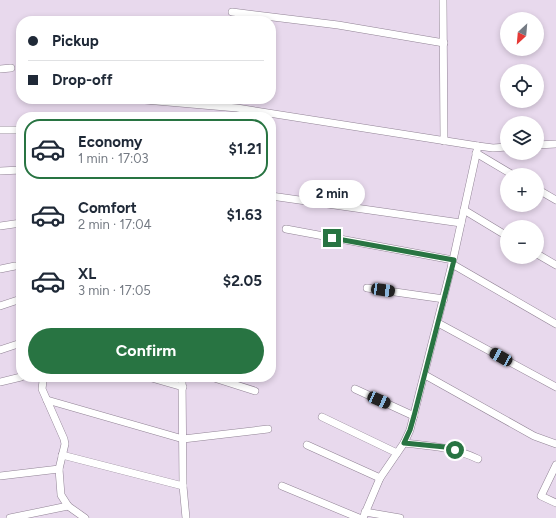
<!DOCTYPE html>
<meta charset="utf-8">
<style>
:root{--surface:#fff;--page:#f2f2f3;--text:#1f2937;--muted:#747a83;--line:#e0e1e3;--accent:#287442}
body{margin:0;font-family:Figtree,sans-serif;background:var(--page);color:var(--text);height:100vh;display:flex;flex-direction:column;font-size:15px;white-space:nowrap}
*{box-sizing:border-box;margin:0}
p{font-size:13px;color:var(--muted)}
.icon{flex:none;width:22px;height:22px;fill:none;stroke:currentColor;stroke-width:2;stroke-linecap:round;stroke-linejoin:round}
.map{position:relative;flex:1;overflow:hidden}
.sheet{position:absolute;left:16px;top:112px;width:260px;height:270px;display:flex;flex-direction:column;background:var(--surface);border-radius:16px;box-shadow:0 2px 6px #0003}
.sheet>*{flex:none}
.hud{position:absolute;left:16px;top:16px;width:260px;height:88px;border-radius:16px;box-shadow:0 2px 6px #0003;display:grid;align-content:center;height:88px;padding:0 12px;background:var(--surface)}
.needle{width:26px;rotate:206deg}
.fabs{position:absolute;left:500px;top:12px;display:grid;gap:8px}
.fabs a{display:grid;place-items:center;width:44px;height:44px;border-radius:50%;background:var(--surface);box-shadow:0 2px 6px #0003;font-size:20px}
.end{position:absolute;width:18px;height:18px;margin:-9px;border:5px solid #287442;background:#fff;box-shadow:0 0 0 2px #fff}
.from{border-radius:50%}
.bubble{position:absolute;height:28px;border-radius:14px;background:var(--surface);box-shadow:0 2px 6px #0003;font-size:13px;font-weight:700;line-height:28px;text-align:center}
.car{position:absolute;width:12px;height:24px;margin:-12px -6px;border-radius:5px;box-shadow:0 0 3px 1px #0007;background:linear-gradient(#222 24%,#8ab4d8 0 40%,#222 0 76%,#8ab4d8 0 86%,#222 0)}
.hud b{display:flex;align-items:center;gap:14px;height:38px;font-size:15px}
.hud b+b{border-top:1px solid var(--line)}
.hud i{width:10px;height:10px;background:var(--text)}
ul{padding:7px 0 0;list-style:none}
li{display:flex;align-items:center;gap:12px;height:60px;margin:0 8px 6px;padding:0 4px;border:2px solid transparent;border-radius:16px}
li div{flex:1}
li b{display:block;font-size:15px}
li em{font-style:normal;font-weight:700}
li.selected{border-color:var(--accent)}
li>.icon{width:36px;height:36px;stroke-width:1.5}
.cta{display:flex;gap:8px;margin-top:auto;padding:8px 12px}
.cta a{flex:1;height:46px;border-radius:24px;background:var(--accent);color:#fff;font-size:16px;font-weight:700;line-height:46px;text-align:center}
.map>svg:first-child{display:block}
</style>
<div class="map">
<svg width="556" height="518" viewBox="0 0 556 518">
<rect width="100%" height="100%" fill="#e8d9ed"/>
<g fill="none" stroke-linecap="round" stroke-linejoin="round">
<defs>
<g id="street">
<polyline points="443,0 444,141"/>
<polyline points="232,12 338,25 444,43"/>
<polyline points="0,69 11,68"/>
<polyline points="145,100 237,108 478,146 493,148 507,147"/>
<polyline points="0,130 21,130"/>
<polyline points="537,145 556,144"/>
<polyline points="476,153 513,175"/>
<polyline points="0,171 21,170"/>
<polyline points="537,189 556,200"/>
<polyline points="271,196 461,223"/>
<polyline points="464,210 507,236"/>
<polyline points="0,226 21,223"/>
<polyline points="286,229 453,260"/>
<polyline points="537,254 556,265"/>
<polyline points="452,264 556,324"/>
<polyline points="0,269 15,266"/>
<polyline points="367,288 444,299"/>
<polyline points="0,306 21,299"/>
<polyline points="438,323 556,387"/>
<polyline points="0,350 21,343"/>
<polyline points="425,375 534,436 556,444"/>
<polyline points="45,377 43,381 42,389 64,439 65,444 59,469 61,495 68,506 85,518"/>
<polyline points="148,377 183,387"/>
<polyline points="182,377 183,486 186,518"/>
<polyline points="211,377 255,391"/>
<polyline points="0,382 21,377"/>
<polyline points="355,389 414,416"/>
<polyline points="47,400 183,439 268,429"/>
<polyline points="322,417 397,453"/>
<path d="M 404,443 C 431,446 453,447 478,459"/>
<polyline points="307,445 380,478"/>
<polyline points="62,455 183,486"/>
<polyline points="556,465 541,496 556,503"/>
<polyline points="0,476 59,469"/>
<polyline points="282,486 359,518"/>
<polyline points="365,512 400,518"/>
<polyline points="10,518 68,506"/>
<polyline points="363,518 380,478 404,443 410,430 453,260 478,146"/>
</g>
</defs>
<use href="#street" stroke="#918395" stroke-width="8"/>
<use href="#street" stroke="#fff" stroke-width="7"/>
</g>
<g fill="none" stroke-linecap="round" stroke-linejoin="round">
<polyline stroke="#287442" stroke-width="5" points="332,238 454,260 414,416 410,430 404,443 445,447 455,450"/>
</g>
</svg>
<div class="fabs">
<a><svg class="needle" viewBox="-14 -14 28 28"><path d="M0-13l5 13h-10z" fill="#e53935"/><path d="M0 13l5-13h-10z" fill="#747a83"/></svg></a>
<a><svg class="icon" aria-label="locate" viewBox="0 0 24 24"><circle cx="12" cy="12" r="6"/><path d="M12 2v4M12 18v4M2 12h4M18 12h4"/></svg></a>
<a><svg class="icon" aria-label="layers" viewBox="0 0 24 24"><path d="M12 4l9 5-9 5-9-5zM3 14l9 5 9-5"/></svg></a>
<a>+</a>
<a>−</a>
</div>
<i class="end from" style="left:455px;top:450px"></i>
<i class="end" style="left:332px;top:238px"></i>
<div class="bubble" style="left:299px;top:180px;width:66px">2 min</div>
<i class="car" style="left:383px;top:290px;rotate:98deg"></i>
<i class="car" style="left:501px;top:357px;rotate:299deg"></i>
<i class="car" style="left:379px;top:400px;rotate:114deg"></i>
<div class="hud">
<b><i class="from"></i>Pickup</b>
<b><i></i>Drop-off</b>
</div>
<section class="sheet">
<ul>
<li class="selected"><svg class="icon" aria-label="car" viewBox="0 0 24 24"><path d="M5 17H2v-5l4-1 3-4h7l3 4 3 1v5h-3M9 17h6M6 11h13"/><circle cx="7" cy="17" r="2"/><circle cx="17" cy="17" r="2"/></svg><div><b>Economy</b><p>1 min · 17:03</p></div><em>$1.21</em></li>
<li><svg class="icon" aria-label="car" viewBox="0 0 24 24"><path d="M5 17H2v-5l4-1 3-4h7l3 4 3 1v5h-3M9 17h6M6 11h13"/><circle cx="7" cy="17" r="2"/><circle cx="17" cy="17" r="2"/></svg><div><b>Comfort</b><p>2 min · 17:04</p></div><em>$1.63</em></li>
<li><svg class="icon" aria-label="car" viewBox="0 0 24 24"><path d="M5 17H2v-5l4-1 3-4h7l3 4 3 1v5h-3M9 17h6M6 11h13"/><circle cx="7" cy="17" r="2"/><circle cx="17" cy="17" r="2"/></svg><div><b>XL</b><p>3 min · 17:05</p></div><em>$2.05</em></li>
</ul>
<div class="cta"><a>Confirm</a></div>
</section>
</div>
